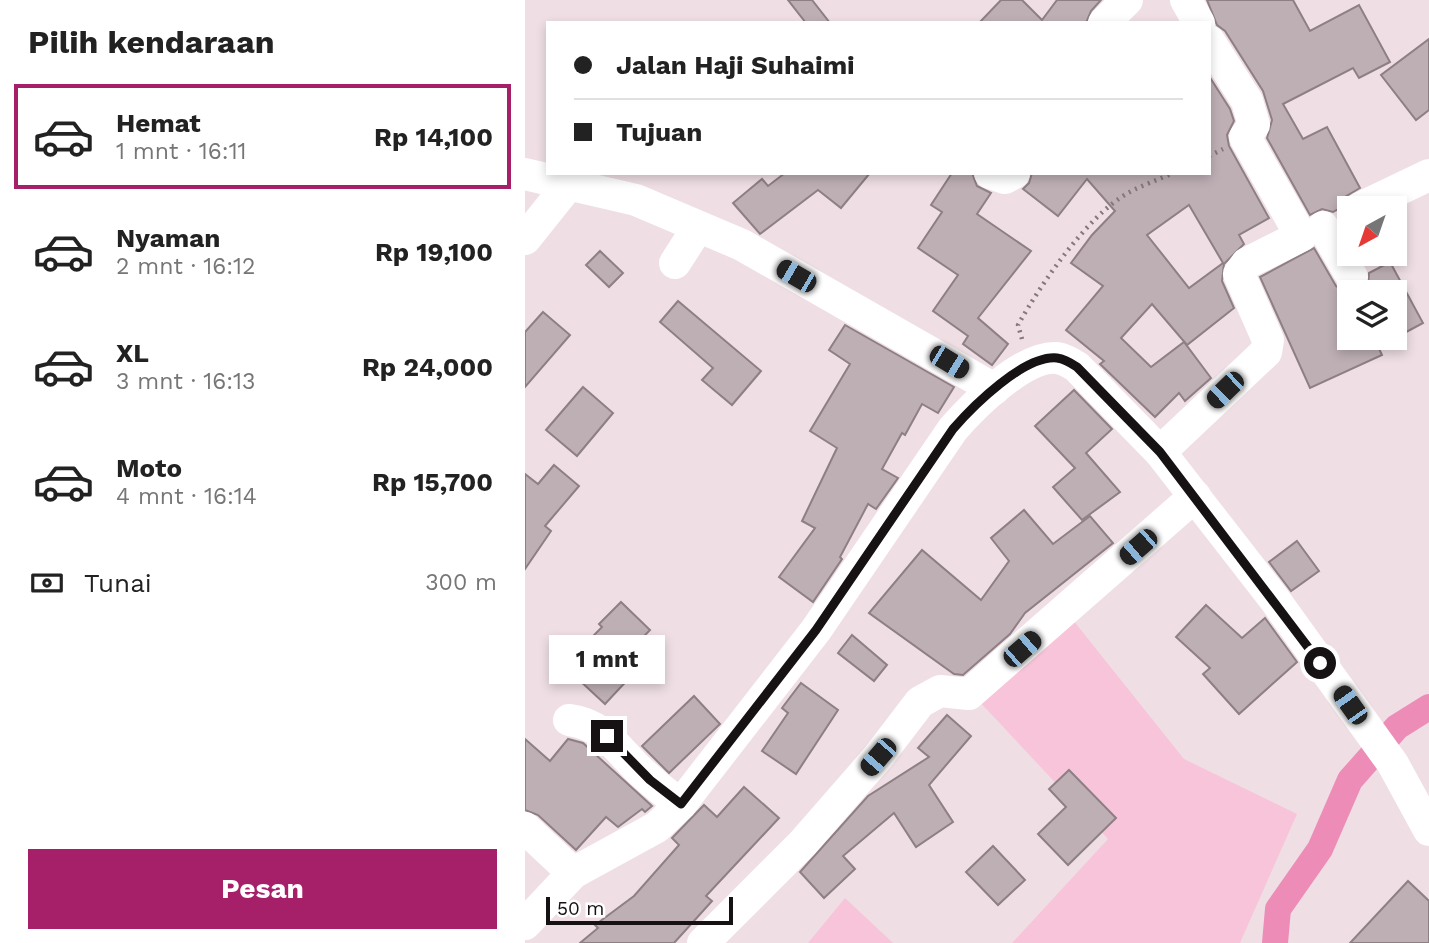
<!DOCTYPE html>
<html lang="id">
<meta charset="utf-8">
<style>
:root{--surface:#fff;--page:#f6f6f6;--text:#222;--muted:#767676;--line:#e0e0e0;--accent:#a51f69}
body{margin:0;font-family:"Work Sans",sans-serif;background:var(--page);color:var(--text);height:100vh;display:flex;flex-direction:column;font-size:26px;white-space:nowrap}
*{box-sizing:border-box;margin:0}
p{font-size:23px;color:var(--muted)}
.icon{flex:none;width:38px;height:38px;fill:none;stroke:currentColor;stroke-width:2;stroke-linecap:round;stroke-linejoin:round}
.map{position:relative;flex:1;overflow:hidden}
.drawer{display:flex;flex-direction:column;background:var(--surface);width:525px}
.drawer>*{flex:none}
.top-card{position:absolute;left:21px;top:21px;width:665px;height:154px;border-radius:0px;box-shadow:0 4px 10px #0003;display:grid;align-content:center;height:154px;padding:0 28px;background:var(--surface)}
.needle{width:46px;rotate:220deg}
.tools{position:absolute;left:812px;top:196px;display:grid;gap:14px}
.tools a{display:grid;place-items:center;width:70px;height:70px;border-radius:0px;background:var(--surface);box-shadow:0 4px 10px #0003;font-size:35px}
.scale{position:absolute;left:21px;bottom:18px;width:187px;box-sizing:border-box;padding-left:7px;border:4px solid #161113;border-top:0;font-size:19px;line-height:24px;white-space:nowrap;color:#161113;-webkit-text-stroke:5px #fff;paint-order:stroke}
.end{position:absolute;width:32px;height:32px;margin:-16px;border:9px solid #161113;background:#fff;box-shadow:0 0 0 4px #fff}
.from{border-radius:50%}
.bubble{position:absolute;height:49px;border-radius:0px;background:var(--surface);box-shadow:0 4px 10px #0003;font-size:23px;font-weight:700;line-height:49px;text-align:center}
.car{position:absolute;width:21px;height:42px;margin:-21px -10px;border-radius:9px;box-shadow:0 0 5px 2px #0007;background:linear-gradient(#222 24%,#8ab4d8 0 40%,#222 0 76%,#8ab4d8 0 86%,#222 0)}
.top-card b{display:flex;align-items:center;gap:24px;height:66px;font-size:26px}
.top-card b+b{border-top:2px solid var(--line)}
.top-card i{width:18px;height:18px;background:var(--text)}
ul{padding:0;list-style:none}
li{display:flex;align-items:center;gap:21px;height:105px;margin:0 14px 10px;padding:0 14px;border:4px solid transparent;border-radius:0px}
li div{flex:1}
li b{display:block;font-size:26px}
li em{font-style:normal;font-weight:700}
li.selected{border-color:var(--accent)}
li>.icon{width:63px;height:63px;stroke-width:1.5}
h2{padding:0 28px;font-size:32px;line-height:84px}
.pay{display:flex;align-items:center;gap:18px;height:77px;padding:0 28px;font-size:26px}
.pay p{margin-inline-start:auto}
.button{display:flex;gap:14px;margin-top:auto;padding:14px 28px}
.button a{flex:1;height:80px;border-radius:0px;background:var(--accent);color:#fff;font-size:28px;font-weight:700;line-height:80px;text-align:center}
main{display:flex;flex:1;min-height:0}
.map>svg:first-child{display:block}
</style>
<main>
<section class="drawer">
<h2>Pilih kendaraan</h2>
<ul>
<li class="selected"><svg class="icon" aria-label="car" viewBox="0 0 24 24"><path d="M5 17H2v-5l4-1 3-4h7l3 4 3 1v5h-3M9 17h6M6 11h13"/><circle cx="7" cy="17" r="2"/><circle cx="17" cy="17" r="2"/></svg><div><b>Hemat</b><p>1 mnt · 16:11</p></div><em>Rp 14,100</em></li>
<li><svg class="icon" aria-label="car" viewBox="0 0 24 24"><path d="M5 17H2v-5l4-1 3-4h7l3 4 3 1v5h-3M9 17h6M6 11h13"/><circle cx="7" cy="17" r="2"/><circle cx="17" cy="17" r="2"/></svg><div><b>Nyaman</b><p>2 mnt · 16:12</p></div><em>Rp 19,100</em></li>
<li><svg class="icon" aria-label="car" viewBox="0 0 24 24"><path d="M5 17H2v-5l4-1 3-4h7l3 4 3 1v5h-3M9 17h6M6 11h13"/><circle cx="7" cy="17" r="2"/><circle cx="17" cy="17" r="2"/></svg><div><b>XL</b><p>3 mnt · 16:13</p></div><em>Rp 24,000</em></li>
<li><svg class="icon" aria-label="car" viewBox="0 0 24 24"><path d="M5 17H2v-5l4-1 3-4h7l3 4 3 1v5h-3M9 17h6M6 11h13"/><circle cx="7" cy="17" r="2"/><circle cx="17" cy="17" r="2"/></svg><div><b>Moto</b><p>4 mnt · 16:14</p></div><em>Rp 15,700</em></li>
</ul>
<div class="pay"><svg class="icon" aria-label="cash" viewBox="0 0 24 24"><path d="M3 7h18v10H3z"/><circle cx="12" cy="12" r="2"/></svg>Tunai<p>300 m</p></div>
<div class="button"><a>Pesan</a></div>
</section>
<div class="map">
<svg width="904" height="943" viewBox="0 0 904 943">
<rect width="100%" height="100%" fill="#efdfe5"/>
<g fill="#f8c4d9">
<polygon points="536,605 659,759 772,814 715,943 487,943 583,839 452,699"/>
<polygon points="320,898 368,943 283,943"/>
</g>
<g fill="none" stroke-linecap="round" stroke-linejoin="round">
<polyline stroke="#ed8db7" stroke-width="26" points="750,943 753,909 795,849 825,780 872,727 904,707"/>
</g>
<g fill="#beafb5" stroke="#8d7f84" stroke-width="2" fill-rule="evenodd">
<polygon points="263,0 287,0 305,23 281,23"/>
<polygon points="476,0 497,0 517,20 532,0 576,0 566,11 561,23 454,23"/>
<polygon points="682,0 768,0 785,31 834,5 865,62 834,78 828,68 758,104 778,139 802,127 835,188 820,197 817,207 808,212 797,209 785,215 742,138 747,120 738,91 700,31 692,25"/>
<polygon points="904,39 904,110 891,120 856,75"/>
<path d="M 684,76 L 705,109 L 709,121 L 702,135 L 704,146 L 744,218 L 714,235 L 719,244 L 699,264 L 697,281 L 709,308 L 662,345 L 627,304 L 596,338 L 626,367 L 659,342 L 686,378 L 660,401 L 654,393 L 630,417 L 575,364 L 579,361 L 541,330 L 578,286 L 546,263 L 567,235 L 590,211 L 562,179 L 533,216 L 498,189 L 504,183 L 507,173 L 684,173 ZM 664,205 L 698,263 L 664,288 L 622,235 Z"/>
<polygon points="260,173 345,173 316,208 293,190 235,234 208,203 237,179 243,186"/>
<polygon points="427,173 447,173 452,186 466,193 452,214 506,251 453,318 483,344 467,365 438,344 443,336 408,311 433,275 393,248 417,212 406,205"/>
<polygon points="789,248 811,286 824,295 824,338 849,338 857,355 785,388 735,277"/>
<polygon points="75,251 98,273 84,287 61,265"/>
<polygon points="865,262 898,323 870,338 870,292 837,292 843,286 844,273"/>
<polygon points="153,301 236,371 207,405 177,380 188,368 135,322"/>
<polygon points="18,312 45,335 0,387 0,332"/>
<polygon points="320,325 429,387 413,413 397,404 380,435 377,433 357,469 373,478 351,509 343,504 315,557 317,559 288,602 254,577 290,528 277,521 312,448 285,431 325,364 304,350"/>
<polygon points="58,387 88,413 52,456 21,430"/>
<polygon points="549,390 587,429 561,453 595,492 557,520 528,487 550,468 510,426"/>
<polygon points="29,465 54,486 20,526 26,531 0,569 0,474 13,484"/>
<polygon points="499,510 528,544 565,516 588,543 500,613 485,634 438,675 429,674 344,613 397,550 456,600 484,561 466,538"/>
<polygon points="772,541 794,571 766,591 744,562"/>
<polygon points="96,602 125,630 95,661 108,674 80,704 39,666 77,627 74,624"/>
<polygon points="681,605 717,638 740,618 772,662 714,714 678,674 685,668 651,637"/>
<polygon points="327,635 362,665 349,681 313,653"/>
<polygon points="276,683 313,710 271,774 237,751 263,713 257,708"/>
<polygon points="169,696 195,724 144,773 117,746"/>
<polygon points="422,715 446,736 404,785 428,822 391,847 369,813 318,856 330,869 299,898 275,872 343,796 404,757 393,748"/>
<polygon points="0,739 25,761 43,739 58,743 127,806 120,812 117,809 93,827 81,817 51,850 13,815 0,810"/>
<polygon points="544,770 591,818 543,865 513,834 541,807 524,789"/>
<polygon points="219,787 254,818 181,896 187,901 149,943 55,943 73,928 70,925 109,896 154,845 147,838 179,805 192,817"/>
<polygon points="468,846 500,880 473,905 441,872"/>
<polygon points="883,881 904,901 904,943 825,943"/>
</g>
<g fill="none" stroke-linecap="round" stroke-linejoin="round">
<g stroke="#83787c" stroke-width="4.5" stroke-dasharray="2 5" stroke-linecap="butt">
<polyline points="684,156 698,149"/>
<path d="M 497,339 L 493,325 C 516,284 562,216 603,193 C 617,185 633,180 648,173"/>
</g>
<g stroke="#fff" stroke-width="32">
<polyline points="661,0 674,23"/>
<polyline points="579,23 602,0"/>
<polyline points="465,173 480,178 489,173"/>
<polyline points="0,174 111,200 217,245 469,389"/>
<polyline points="835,208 904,175"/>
<polyline points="798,227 827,277"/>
<polyline points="0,239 44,184"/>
<polyline points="150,263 173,227"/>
<polyline points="635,452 741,352 743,340 714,274 722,263 776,236 720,137 729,125 722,101 684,41"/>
<path d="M 44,720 C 77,724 91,747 113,769 C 127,782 140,794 156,804"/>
<polyline points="0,828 48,873"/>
<path d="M 0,924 L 48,873 L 132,827 L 156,804 L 291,630 L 428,429 C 448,406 499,355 532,358 C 539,359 546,363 552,367 L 635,452 L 750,600 L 868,764 L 904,830"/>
<polyline points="178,943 278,843 353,757 395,702 415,691 444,694 670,496"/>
</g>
</g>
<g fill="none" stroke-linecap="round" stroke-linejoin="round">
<path stroke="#161113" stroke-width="9" d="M 82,736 L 125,780 L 156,804 L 291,630 L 428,429 C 448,406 499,355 532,358 C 540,359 546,363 552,367 L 635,452 L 795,663"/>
</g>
</svg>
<div class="tools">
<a><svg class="needle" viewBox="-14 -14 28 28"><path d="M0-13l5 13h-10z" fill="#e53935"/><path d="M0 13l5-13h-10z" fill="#767676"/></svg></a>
<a><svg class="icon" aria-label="layers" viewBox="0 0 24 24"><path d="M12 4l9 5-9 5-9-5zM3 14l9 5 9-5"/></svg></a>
</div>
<div class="scale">50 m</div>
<i class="end from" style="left:795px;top:663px"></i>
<i class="end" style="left:82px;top:736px"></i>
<div class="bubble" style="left:24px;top:635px;width:116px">1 mnt</div>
<i class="car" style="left:271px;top:276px;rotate:300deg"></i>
<i class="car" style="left:424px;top:362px;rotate:121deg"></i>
<i class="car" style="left:700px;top:390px;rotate:226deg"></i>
<i class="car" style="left:613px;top:547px;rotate:229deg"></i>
<i class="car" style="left:497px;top:649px;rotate:49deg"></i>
<i class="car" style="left:825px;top:705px;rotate:325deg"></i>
<i class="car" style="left:353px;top:757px;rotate:221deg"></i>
<div class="top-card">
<b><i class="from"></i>Jalan Haji Suhaimi</b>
<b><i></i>Tujuan</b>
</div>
</div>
</main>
